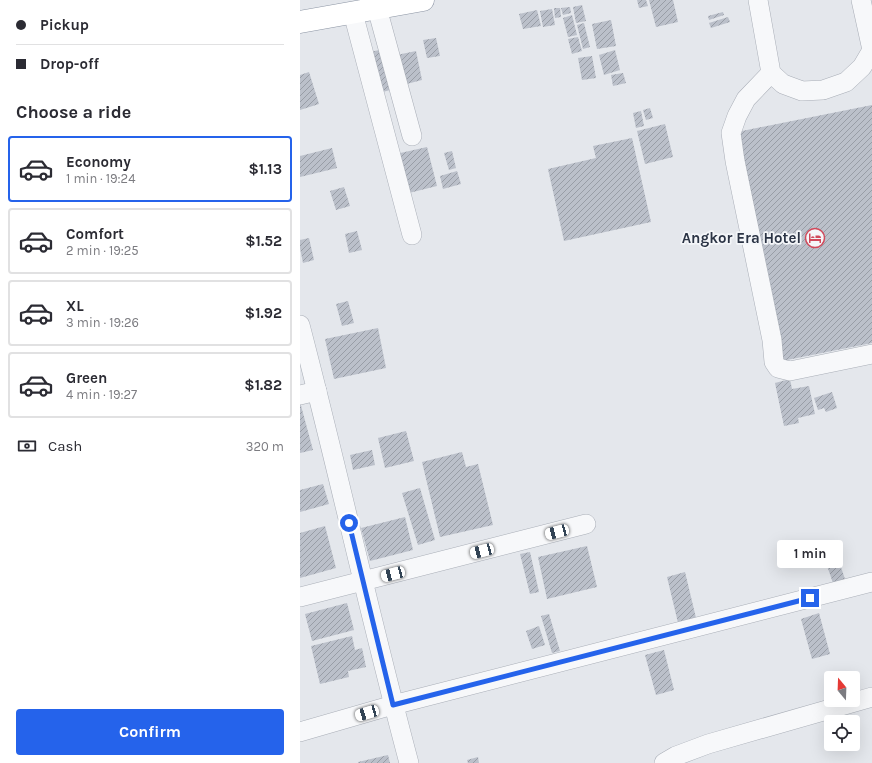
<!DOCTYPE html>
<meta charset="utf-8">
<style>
:root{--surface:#fff;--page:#f7f7f7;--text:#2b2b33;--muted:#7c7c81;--line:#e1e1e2;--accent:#2563eb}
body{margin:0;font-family:Karla,sans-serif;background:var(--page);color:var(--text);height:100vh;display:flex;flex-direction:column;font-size:15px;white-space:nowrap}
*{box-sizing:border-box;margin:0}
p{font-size:13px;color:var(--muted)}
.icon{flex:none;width:22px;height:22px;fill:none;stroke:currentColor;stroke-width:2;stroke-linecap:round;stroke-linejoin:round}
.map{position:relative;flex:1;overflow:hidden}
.drawer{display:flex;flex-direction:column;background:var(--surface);width:300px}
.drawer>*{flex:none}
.guide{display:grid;align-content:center;height:88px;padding:0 16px;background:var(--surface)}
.needle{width:26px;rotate:341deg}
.controls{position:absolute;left:524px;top:671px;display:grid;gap:8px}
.controls a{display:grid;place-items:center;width:36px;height:36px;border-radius:4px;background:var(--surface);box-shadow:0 4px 16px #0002;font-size:20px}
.end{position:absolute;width:18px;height:18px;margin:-9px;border:5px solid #2563eb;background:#fff;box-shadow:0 0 0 2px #fff}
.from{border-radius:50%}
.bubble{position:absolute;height:28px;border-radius:4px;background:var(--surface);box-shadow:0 4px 16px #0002;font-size:13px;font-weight:700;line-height:28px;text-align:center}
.car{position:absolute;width:12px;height:24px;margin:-12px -6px;border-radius:5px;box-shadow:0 0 3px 1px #0007;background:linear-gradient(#fff 24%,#345 0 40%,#fff 0 76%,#345 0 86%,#fff 0)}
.guide b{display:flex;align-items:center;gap:14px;height:38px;font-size:15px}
.guide b+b{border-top:1px solid var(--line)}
.guide i{width:10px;height:10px;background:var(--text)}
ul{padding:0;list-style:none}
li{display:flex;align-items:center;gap:12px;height:66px;margin:0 8px 6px;padding:0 8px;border:2px solid var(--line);border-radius:4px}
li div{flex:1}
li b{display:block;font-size:15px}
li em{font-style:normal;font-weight:700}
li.selected{border-color:var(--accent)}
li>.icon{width:36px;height:36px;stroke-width:1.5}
h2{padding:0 16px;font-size:18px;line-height:48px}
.pay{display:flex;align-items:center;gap:10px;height:44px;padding:0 16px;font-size:15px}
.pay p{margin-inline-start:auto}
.action{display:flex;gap:8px;margin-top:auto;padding:8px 16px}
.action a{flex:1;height:46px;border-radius:4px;background:var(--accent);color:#fff;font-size:16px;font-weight:700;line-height:46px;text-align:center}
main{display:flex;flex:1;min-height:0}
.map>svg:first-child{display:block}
</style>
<main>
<section class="drawer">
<div class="guide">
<b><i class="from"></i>Pickup</b>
<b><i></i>Drop-off</b>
</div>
<h2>Choose a ride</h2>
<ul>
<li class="selected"><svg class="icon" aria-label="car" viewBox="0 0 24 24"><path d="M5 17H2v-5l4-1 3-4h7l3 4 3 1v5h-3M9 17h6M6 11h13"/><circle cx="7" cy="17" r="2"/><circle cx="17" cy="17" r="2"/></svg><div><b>Economy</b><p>1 min · 19:24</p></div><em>$1.13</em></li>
<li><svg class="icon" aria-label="car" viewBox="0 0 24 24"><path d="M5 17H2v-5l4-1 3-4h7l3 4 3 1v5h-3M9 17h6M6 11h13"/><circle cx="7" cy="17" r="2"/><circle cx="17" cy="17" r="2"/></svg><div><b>Comfort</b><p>2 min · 19:25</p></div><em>$1.52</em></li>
<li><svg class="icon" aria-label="car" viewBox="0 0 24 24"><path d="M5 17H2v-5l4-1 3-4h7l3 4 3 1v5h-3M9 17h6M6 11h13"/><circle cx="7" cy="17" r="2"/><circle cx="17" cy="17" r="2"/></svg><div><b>XL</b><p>3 min · 19:26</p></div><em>$1.92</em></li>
<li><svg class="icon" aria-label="car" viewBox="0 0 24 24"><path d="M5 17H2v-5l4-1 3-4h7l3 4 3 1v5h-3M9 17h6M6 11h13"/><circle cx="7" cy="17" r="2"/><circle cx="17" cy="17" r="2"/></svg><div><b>Green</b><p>4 min · 19:27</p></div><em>$1.82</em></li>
</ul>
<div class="pay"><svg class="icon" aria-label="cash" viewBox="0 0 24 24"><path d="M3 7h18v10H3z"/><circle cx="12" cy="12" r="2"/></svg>Cash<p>320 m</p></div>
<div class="action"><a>Confirm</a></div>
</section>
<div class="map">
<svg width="572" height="763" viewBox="0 0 572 763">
<defs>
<pattern id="building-hatch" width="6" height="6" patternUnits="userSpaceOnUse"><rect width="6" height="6" fill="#bbc0ca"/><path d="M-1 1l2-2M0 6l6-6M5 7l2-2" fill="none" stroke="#989da6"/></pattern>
</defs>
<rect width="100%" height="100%" fill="#e4e7ec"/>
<g fill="url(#building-hatch)">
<polygon points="337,0 346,0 348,6 339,8"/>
<polygon points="349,0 373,0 378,22 356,27"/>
<polygon points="282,5 286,21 276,23 273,7"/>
<polygon points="270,7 271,13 263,15 261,8"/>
<polygon points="254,8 260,8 261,17 255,18"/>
<polygon points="252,9 255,25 243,27 240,11"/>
<polygon points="237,10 241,26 223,29 219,14"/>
<polygon points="423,12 424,15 409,20 408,16"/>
<polygon points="272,15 277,35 268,37 263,18"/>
<polygon points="428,17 430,22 411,28 409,23"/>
<polygon points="311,20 316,46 297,49 292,24"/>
<polygon points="284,23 290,47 283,49 277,25"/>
<polygon points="278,37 282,51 272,54 268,39"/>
<polygon points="136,38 140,56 127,58 123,40"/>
<polygon points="83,49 94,89 79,93 67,53"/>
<polygon points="315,50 320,70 304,75 299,55"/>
<polygon points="116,51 122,80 99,86 92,56"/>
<polygon points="292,56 296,78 282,80 278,58"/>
<polygon points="9,72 19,104 0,110 0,75"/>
<polygon points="323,73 326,83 313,86 311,75"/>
<polygon points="572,105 572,343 482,361 437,132"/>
<polygon points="350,108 353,118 346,120 343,110"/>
<polygon points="341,111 344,126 336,128 333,113"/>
<polygon points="365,124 373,157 345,164 337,131"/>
<polygon points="332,138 351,222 264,241 248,169 296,158 293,146"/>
<polygon points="127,147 137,186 105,194 96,154"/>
<polygon points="32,148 37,168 0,177 0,156"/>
<polygon points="152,151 156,168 149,170 144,153"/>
<polygon points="157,171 161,184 143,189 140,176"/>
<polygon points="44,187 50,206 36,210 30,191"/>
<polygon points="57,231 62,250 49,253 45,234"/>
<polygon points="9,238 14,260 3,263 0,248 0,240"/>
<polygon points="48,301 54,323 42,326 36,304"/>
<polygon points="78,328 86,368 34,379 25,339"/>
<polygon points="490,379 492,389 509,386 515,414 498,418 499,423 484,426 475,383"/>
<polygon points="532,392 537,408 526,412 524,408 518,410 514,398"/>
<polygon points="0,402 13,450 0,453"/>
<polygon points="106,431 114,461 85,468 78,438"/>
<polygon points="72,450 75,465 53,470 50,455"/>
<polygon points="162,452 166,467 178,464 193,525 140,537 122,462"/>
<polygon points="23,484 29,504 0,512 0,490"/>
<polygon points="120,488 135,540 118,545 102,493"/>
<polygon points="105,517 113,550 70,561 61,528"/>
<polygon points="25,526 36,568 0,578 0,533"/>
<polygon points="533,544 547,585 535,589 521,548"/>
<polygon points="287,546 297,587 247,599 238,557"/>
<polygon points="230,552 239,592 230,594 220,554"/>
<polygon points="385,572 397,622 379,627 367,577"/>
<polygon points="47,603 54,630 12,641 5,614"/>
<polygon points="519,613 530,654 512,659 501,619"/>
<polygon points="249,614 260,651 252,653 241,616"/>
<polygon points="239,626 245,645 232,649 226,631"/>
<polygon points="52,636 55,650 62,648 66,667 48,671 49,677 20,684 11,646"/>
<polygon points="364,650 374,690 356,695 345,655"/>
<polygon points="88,755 90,763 58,763 58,762"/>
<polygon points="178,757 179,763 168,763 167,760"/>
</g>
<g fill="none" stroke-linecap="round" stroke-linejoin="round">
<defs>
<g id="minor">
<polyline points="458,0 471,73 483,84 502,91 523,90 546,82 562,67 572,50 561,0"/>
<polyline points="77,8 112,136"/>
<polyline points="53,13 112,235"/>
<polyline points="471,73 446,99 437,116 431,133 435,161 472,340 474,362 478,368 490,371 572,354"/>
<path d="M 0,325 C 38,470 70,618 109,763"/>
<polyline points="0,395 17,391"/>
<polyline points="0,597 286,524"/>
<polyline points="0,732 93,705 572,582"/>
<polyline points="364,763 376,756 408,744 572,697"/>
</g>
<polyline id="highway" points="0,22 123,0"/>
</defs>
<use href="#minor" stroke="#a9aeb7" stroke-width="20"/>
<use href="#highway" stroke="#8b94a3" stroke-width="23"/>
<use href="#minor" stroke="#f7f8fa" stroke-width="19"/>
<use href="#highway" stroke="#fff" stroke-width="22"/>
</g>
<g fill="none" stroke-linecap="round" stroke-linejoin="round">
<polyline stroke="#2563eb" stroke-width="5" points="49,523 93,705 510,598"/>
</g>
<defs>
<symbol id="hotel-ring" viewBox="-11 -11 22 22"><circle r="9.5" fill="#f4f6f9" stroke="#d1495b" stroke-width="1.5"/><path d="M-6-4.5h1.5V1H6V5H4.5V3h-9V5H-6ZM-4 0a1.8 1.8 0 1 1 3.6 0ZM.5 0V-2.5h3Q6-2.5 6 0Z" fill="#d1495b"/></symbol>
</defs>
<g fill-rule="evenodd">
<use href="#hotel-ring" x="504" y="227" width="22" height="22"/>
</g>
<g text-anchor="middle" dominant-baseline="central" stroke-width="3.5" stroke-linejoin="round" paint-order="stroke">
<g font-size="15" font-weight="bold" fill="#2b3445" stroke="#f4f6f9" text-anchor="end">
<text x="501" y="238">Angkor Era Hotel</text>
</g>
</g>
</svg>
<div class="controls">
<a><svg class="needle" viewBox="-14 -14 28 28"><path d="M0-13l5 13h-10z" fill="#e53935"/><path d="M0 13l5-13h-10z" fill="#7c7c81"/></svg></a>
<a><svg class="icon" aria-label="locate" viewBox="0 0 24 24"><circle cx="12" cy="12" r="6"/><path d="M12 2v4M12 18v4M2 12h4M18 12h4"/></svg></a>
</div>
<i class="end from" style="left:49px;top:523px"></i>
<i class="end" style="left:510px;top:598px"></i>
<div class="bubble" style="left:477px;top:540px;width:66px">1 min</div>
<i class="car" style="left:257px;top:532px;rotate:255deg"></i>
<i class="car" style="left:182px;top:551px;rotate:255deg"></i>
<i class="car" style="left:93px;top:574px;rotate:255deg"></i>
<i class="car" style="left:67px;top:713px;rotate:254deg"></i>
</div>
</main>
